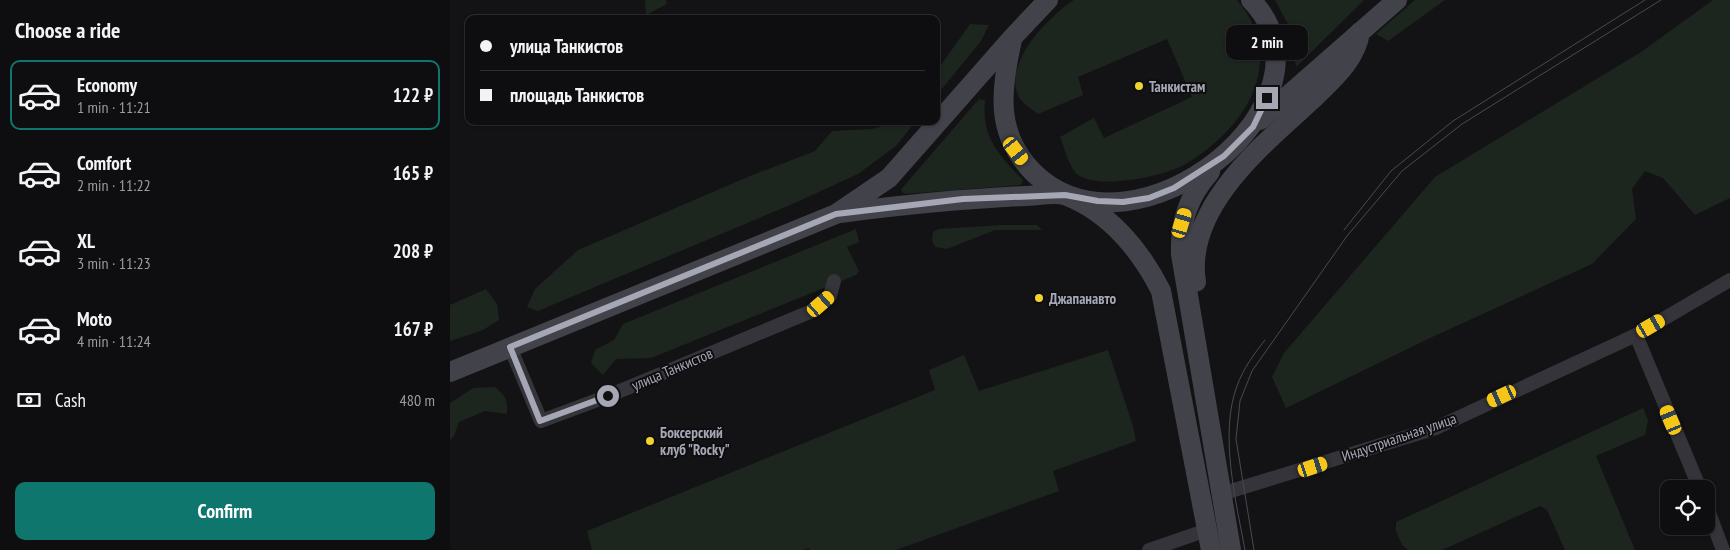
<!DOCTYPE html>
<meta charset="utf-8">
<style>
:root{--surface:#0e0e10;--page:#171719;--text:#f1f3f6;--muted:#9b9c9f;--line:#2e2e30;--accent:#0f766e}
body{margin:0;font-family:"PT Sans Narrow",sans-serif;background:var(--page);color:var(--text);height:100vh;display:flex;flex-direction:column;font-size:19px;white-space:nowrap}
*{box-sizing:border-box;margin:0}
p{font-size:16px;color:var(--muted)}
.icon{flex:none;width:28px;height:28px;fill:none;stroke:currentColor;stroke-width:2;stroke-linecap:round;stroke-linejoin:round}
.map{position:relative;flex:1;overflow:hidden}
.sheet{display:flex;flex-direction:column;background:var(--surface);width:450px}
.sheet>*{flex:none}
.guide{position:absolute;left:15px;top:15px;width:475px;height:110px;border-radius:10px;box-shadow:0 1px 4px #0004,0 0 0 1px var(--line);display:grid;align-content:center;height:110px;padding:0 15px;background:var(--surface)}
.tools{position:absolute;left:1210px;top:480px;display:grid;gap:10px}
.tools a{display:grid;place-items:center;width:55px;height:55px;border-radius:10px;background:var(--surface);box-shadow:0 1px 4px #0004,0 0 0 1px var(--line);font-size:25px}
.end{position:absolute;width:22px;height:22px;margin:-11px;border:6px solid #a5a7b5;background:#111;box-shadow:0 0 0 2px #111}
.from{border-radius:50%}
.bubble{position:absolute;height:35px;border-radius:10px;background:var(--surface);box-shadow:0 1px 4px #0004,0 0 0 1px var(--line);font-size:16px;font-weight:700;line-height:35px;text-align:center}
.car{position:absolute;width:15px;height:30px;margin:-15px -8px;border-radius:6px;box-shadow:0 0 4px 1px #0007;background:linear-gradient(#f5c518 24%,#345 0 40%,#f5c518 0 76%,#345 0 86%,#f5c518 0)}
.guide b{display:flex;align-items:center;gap:18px;height:48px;font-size:19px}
.guide b+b{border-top:1px solid var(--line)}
.guide i{width:12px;height:12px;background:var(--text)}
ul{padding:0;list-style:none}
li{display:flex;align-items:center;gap:15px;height:70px;margin:0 10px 8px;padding:0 5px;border:2px solid transparent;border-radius:10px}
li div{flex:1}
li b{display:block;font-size:19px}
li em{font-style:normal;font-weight:700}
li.on{border-color:var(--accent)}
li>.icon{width:45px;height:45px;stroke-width:1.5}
h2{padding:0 15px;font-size:22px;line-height:60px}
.pay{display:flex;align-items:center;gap:12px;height:55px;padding:0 15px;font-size:19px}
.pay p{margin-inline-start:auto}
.cta{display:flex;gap:10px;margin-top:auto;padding:10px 15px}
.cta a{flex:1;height:58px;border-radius:10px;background:var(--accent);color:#fff;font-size:20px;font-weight:700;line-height:58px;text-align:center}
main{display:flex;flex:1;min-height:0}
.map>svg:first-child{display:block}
</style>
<main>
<section class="sheet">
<h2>Choose a ride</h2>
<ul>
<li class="on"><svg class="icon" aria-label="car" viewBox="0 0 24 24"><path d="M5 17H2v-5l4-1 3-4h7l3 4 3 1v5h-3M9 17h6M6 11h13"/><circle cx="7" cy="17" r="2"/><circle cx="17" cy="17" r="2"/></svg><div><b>Economy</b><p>1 min · 11:21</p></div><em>122 ₽</em></li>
<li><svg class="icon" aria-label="car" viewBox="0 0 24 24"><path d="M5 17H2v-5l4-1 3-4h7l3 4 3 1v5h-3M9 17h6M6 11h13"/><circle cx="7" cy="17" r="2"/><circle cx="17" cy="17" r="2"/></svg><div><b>Comfort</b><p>2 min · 11:22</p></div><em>165 ₽</em></li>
<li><svg class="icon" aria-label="car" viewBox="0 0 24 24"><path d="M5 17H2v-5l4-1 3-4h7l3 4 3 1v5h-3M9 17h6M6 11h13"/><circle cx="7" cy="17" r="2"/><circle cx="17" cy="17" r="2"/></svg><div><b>XL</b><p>3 min · 11:23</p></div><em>208 ₽</em></li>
<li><svg class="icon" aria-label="car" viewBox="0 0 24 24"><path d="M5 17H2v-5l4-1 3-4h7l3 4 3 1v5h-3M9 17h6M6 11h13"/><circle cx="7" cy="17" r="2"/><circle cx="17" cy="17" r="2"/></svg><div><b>Moto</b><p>4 min · 11:24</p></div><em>167 ₽</em></li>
</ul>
<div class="pay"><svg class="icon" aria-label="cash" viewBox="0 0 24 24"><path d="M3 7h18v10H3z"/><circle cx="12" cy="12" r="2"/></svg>Cash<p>480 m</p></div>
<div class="cta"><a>Confirm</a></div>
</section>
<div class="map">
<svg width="1280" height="550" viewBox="0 0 1280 550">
<rect width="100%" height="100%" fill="#131315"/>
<g fill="#1d251f">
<polygon points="195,0 216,0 217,4 196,15"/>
<path d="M 624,0 L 787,0 C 839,62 795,130 734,165 C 714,176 642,192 625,172 C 618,163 614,147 610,137 L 644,118 L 654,138 L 742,97 L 717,39 L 628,77 L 633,95 L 588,114 C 583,110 574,104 570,99 C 550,65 599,16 624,0 Z"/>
<polygon points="825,0 914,0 846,67 840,28"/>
<polygon points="965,0 995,0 938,41 926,34"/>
<polygon points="1263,0 1280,0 1280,198 1245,215 1213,178 1195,171 1182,189 1186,219 1142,264 978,339 836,408 822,377 834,353 985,177 1191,52"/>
<polygon points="520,24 539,25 531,41 486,96 486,72"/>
<path d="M 529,99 L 535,100 C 531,137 549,155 573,180 L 571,185 L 454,194 L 451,190 L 453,187 Z"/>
<polygon points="451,121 466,121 446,146 408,174 347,202 88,311 77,307 85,289 128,250 300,176 365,151 382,131 422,129"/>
<polygon points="553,225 587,225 592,230 545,230 497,249 485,247 482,240 483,232 488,229"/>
<polygon points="406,229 409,242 397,247 409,271 406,275 201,358 166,359 153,375 141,363 145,350 164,340 173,324"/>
<polygon points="36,289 47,304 49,320 33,330 0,341 0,305"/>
<polygon points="658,350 683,426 686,441 603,471 609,491 446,550 360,550 359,548 353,550 142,550 137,531 485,390 479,370 514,355 529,391"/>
<path d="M 45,387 C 56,396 58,400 57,414 L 35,411 L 9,422 L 4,436 L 0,440 L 0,403 L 23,388 Z"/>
<polygon points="1193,408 1198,420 1195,435 1146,456 1185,550 1115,550 1097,510 1090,506 992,550 958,550 952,545 946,531 946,522"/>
</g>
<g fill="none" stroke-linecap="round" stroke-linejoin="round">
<g stroke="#34343a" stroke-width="14">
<polyline points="1186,335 1250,489"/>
<polyline points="60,347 91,421 158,396 362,311 380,296 384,281"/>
<polyline points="771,494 986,428 1186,335 1280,280"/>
<polyline points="1256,505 1273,550"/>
<polyline points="699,550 757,530"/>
</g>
<g stroke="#42434a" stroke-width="20">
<path d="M 562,40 C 551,91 544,134 585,174 C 686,270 898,100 801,0"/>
<polyline points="810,120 947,0"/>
<path d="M 760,172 C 738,197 730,221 731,254 L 781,550"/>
<path d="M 390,213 C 452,205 513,199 575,196 C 587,196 606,191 617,196 C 660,213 691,251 711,291 L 761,550"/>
<path d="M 746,282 C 734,207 814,144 863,99 C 883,79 906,60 910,32"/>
<polyline points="0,372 386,214 439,178 563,37 598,0"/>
</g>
<g stroke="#494a51" stroke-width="1">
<polyline points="894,230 941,171 1003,121 1195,0"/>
<path d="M 795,550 C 786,501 769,434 787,386 C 793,369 804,354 815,340"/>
<polyline points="804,550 786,439 790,401 802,371 897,236 952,171 1012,124 1211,0"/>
</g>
</g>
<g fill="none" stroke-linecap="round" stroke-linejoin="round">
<polyline stroke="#a5a7b5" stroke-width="6" points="158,396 90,421 60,347 386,214 513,199 615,195 648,201 673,202 699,198 724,188 774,156 803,127 817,98"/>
</g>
<g fill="#f2d42e" stroke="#0e0e10" stroke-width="2">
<circle cx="689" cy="86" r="5"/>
<circle cx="589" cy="298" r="5"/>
<circle cx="200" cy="441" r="5"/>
</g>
<g text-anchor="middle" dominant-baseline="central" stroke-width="4" stroke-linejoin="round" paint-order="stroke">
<g font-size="15" font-weight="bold" fill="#a5a7b5" stroke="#0e0e10" text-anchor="start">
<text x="699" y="86">Танкистам</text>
<text x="599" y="298">Джапанавто</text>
<text x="210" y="432">Боксерский<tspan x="210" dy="17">клуб "Rocky"</tspan></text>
</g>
<g font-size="15" fill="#a5a7b5" stroke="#0e0e10">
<text transform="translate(222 369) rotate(-23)">улица Танкистов</text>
<text transform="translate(949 437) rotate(-19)">Индустриальная улица</text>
</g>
</g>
</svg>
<div class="tools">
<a><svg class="icon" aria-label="locate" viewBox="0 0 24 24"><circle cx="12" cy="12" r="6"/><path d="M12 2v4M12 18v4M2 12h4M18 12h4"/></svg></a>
</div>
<i class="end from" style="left:158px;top:396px"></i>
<i class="end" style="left:817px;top:98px"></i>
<div class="bubble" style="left:776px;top:25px;width:82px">2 min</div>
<i class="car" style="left:566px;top:151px;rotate:143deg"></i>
<i class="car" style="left:732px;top:223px;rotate:17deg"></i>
<i class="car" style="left:371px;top:304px;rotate:49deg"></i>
<i class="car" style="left:1201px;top:326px;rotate:60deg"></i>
<i class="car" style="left:1052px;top:396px;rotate:245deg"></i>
<i class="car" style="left:1221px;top:420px;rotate:337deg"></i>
<i class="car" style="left:863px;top:467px;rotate:72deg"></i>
<div class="guide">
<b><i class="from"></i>улица Танкистов</b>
<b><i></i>площадь Танкистов</b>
</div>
</div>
</main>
